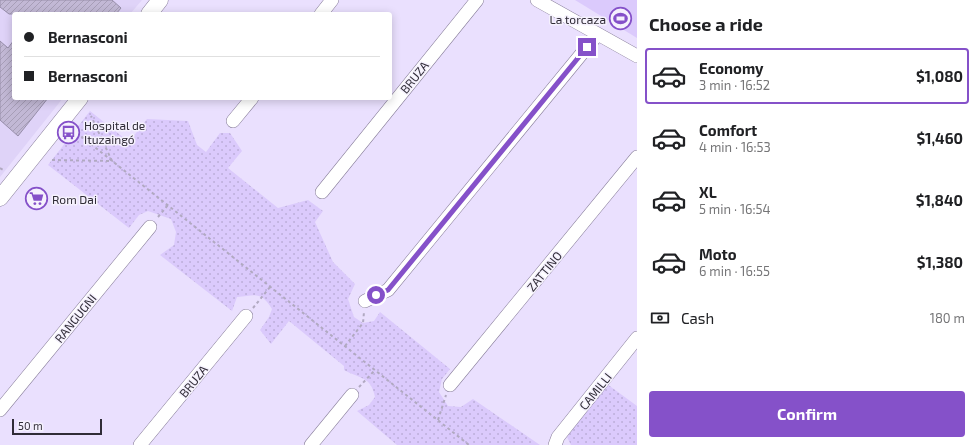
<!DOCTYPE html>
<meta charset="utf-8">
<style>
:root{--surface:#fff;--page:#f6f6f6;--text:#202124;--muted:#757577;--line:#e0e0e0;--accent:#8551c9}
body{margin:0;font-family:"Exo 2",sans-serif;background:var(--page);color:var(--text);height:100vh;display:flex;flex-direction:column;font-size:15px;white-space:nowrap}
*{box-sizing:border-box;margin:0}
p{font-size:13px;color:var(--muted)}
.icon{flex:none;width:22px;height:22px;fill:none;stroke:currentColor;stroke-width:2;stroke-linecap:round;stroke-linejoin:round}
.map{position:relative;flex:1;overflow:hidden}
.side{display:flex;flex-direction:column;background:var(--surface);width:340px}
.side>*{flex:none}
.hud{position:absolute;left:12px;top:12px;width:380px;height:88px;border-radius:4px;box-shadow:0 2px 10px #0003;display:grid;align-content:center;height:88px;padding:0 12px;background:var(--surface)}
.scale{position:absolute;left:12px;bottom:10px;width:90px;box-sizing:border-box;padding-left:4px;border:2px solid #302c37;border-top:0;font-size:11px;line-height:14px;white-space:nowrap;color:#302c37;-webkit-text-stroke:3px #f5f1fd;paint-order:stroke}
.end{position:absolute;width:18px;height:18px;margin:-9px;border:5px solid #8551c9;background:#fff;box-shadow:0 0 0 2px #fff}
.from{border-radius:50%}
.hud b{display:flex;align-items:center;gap:14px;height:38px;font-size:15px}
.hud b+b{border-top:1px solid var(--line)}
.hud i{width:10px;height:10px;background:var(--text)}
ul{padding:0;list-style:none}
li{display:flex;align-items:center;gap:12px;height:56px;margin:0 8px 6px;padding:0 4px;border:2px solid transparent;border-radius:4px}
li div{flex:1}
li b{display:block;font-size:15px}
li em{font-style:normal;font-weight:700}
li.selected{border-color:var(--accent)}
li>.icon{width:36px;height:36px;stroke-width:1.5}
h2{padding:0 12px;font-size:18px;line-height:48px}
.pay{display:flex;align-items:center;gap:10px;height:44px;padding:0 12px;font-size:15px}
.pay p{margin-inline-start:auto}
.button{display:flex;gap:8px;margin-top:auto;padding:8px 12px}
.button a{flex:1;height:46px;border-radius:4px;background:var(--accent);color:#fff;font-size:16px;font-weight:700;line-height:46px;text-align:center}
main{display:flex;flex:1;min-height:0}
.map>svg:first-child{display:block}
</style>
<main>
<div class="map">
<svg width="637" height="445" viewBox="0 0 637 445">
<defs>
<pattern id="park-dots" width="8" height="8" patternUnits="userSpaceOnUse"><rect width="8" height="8" fill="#dbcafc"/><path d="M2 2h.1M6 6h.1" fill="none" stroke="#bcaed9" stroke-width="1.8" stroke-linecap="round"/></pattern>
<pattern id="building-hatch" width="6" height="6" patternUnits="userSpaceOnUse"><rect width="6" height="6" fill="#c2b8d5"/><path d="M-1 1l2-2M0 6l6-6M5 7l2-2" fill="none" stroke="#a79eb7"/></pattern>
</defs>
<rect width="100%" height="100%" fill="#eae0fe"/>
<polygon fill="#dfd3f8" points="0,0 142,0 130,14 14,14 14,98 63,98 0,177"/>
<g fill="url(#park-dots)">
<path d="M 90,111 L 129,142 L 147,119 L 188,121 L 197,145 L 206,152 L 220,133 L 230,133 L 242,151 L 228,168 L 278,208 L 308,200 L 323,211 L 315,222 L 333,262 L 355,284 L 348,299 L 354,317 L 363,323 L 374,321 L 380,312 L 450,369 L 442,379 L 439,392 L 448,406 L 461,407 L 473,399 L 540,445 L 397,445 L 357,411 L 369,405 L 375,397 C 371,376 360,379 344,370 L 344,366 L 289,321 L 271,344 L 260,330 L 269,317 L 272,309 C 261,291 256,295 237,297 L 232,311 L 160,255 L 174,245 L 176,232 L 171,219 L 148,211 L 139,215 L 129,228 L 48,165 Z"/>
<polygon points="607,384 637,406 637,445 571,445 567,437"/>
</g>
<polygon fill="#dbcafc" points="575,0 637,0 637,38"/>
<g fill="url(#building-hatch)" stroke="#978eaa">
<polygon points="0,0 112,0 121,8 116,14 9,14 0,7"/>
<polygon points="14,40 14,98 48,98 18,136 0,120 0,41 8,48"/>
<polygon points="33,188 47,201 40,209 26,197"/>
</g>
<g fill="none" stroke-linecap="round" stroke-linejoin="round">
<defs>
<g id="minor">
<polyline points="537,0 637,56"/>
<polyline points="321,14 332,0"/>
<polyline points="233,121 252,98"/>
<polyline points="322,192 477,0"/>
<polyline points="365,301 388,290 597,35"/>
<polyline points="450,385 637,157"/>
<polyline points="0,410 150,227"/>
<polyline points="140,445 246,316"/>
<polyline points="311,445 352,395"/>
<polyline points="555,445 558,437 637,338"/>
</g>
<g id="tertiary">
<polyline points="149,14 160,0"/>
<polyline points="0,198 80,98"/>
</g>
</defs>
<use href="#minor" stroke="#877d99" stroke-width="14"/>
<use href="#tertiary" stroke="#877d99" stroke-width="17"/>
<g stroke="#b1a9c1" stroke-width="2" stroke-dasharray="3 3" stroke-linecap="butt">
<polyline points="72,129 469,445"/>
<polyline points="52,160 112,161 91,116"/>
<polyline points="0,168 5,171"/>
<polyline points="158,217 168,205"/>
<polyline points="253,308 270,287"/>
<polyline points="345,346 363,323 364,312"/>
<polyline points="359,387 375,370"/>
<polyline points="438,420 446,395"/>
</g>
<use href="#minor" stroke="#fff" stroke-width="13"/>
<use href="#tertiary" stroke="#fff" stroke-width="16"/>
</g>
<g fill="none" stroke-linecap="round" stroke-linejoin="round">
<polyline stroke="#8551c9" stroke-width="5" points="376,295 388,290 587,47"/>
</g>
<defs>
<symbol id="stadium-ring" viewBox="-11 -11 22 22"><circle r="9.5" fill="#f5f1fd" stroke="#8551c9" stroke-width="1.5"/><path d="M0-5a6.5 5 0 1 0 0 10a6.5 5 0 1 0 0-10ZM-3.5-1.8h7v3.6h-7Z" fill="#8551c9"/></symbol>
<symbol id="bus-ring" viewBox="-11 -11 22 22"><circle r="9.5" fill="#f5f1fd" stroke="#8551c9" stroke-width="1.5"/><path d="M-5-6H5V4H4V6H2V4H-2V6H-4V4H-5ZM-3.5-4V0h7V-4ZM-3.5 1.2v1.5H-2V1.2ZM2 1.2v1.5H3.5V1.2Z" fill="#8551c9"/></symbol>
<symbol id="supermarket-ring" viewBox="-11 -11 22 22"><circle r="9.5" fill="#f5f1fd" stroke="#8551c9" stroke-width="1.5"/><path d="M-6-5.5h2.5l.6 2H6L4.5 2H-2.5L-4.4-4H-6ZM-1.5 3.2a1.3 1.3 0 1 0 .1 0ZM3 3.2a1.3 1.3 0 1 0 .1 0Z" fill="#8551c9"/></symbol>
</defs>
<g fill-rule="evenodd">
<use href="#stadium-ring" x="608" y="6" width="25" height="25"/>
<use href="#bus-ring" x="56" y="120" width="25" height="25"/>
<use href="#supermarket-ring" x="24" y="186" width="25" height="25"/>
</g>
<g text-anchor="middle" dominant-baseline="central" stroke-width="3" stroke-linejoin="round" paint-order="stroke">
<g font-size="12" fill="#302c37" stroke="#f5f1fd" text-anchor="start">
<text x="606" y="19" text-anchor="end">La torcaza</text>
<text x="84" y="125">Hospital de<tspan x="84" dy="14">Ituzaingó</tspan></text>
<text x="52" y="199">Rom Dai</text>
</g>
<g font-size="12" fill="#302c37" stroke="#f5f1fd">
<text transform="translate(414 77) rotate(-51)">BRUZA</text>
<text transform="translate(544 271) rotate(-51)">ZATTINO</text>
<text transform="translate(75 318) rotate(-51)">RANGUGNI</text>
<text transform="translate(193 381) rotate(-51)">BRUZA</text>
<text transform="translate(595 391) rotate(-51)">CAMILLI</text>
</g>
</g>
</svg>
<div class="scale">50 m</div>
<i class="end from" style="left:376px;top:295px"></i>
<i class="end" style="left:587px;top:47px"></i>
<div class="hud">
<b><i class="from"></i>Bernasconi</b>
<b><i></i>Bernasconi</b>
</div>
</div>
<section class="side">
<h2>Choose a ride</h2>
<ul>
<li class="selected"><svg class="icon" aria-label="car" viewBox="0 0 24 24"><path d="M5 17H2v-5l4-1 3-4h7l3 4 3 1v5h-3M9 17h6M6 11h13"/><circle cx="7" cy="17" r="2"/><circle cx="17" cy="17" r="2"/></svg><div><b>Economy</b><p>3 min · 16:52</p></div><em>$1,080</em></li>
<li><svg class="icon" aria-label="car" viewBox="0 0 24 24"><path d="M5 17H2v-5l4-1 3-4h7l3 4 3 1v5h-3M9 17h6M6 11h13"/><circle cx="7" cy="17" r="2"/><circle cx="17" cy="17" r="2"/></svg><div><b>Comfort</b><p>4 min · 16:53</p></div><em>$1,460</em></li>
<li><svg class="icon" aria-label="car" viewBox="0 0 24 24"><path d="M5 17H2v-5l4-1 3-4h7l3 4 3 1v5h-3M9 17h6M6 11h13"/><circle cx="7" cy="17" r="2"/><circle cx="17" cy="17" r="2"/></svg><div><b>XL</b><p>5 min · 16:54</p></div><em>$1,840</em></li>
<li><svg class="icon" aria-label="car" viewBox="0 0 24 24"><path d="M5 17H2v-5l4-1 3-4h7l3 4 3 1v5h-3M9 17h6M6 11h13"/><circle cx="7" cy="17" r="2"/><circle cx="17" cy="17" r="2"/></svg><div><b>Moto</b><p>6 min · 16:55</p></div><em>$1,380</em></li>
</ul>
<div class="pay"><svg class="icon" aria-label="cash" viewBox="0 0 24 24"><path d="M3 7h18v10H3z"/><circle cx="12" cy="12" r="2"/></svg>Cash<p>180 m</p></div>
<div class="button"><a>Confirm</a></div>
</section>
</main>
